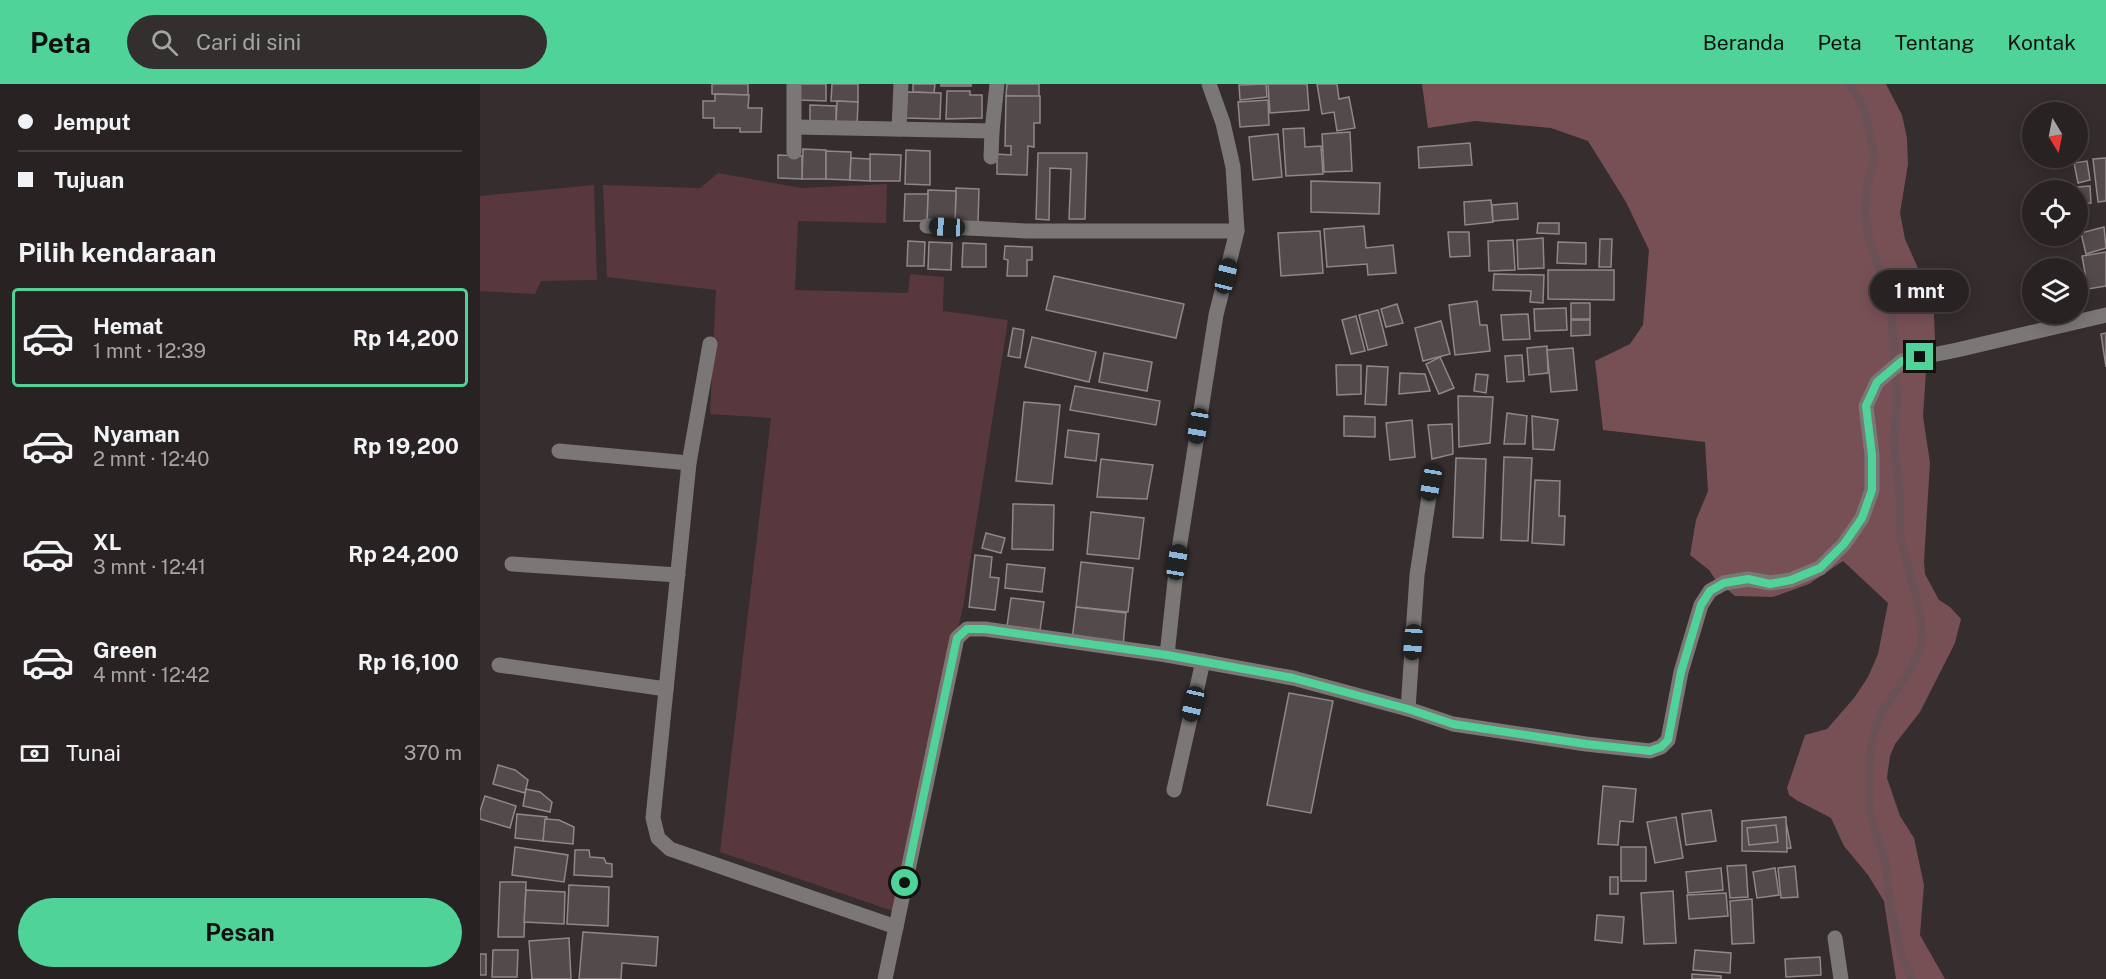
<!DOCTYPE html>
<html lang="id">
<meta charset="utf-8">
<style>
:root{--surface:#282222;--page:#342f2f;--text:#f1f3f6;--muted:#a5a4a5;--line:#443f40;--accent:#50d398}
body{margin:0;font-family:"Public Sans",sans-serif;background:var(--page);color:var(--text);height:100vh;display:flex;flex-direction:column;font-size:22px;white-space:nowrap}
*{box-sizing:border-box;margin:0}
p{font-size:20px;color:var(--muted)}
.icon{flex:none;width:33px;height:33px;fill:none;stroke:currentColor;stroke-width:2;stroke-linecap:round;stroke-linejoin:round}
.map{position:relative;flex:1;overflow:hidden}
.details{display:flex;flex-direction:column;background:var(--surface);width:480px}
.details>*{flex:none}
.top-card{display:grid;align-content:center;height:132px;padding:0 18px;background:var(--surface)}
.needle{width:39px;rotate:170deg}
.tools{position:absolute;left:1542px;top:18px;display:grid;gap:12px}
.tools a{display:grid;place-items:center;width:66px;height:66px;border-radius:50%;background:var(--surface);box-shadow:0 3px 15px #0003,0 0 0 2px var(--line);font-size:30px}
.end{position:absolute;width:27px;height:27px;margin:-14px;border:8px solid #50d398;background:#111;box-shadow:0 0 0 3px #111}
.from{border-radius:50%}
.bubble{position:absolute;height:42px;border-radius:21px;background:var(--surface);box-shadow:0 3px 15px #0003,0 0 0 2px var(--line);font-size:20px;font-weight:700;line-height:42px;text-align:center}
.car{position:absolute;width:18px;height:36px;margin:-18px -9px;border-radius:8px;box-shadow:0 0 4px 2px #0007;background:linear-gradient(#222 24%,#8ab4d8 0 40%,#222 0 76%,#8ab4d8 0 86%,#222 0)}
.top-card b{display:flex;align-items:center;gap:21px;height:57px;font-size:22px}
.top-card b+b{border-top:2px solid var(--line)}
.top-card i{width:15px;height:15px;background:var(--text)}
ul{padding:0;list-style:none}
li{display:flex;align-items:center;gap:18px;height:99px;margin:0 12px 9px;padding:0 6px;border:3px solid transparent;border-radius:6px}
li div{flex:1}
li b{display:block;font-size:22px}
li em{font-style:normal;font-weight:700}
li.selected{border-color:var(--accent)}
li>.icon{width:54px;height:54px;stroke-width:1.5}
h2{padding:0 18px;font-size:27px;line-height:72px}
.pay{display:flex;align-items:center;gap:15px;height:66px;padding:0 18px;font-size:22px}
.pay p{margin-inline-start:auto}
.cta{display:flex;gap:12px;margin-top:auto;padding:12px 18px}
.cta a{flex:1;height:69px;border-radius:36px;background:var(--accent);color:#111;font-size:24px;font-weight:700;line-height:69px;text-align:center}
header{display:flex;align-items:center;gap:36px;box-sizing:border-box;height:84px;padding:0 30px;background:var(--accent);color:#111}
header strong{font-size:28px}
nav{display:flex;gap:33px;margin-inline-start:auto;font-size:21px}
.search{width:420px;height:54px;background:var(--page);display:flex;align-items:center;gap:15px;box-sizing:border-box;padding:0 21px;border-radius:33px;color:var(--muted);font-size:22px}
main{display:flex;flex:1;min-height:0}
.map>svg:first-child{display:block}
</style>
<header>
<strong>Peta</strong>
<div class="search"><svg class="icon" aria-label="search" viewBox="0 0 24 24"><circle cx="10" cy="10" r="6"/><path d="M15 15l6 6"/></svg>Cari di sini</div>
<nav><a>Beranda</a><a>Peta</a><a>Tentang</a><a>Kontak</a></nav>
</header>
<main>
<section class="details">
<div class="top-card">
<b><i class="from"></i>Jemput</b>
<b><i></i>Tujuan</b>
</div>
<h2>Pilih kendaraan</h2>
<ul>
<li class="selected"><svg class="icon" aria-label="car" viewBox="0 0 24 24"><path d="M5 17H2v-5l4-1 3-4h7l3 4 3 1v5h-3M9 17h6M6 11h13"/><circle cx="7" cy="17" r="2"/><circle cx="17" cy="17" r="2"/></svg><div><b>Hemat</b><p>1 mnt · 12:39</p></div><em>Rp 14,200</em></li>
<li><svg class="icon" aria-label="car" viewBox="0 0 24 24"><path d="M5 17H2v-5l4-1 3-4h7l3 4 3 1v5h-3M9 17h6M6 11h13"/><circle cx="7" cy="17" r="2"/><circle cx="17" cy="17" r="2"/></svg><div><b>Nyaman</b><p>2 mnt · 12:40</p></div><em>Rp 19,200</em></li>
<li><svg class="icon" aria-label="car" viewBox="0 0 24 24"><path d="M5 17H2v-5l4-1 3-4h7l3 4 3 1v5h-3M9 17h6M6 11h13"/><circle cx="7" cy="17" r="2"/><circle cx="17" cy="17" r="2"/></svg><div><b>XL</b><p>3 mnt · 12:41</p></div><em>Rp 24,200</em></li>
<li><svg class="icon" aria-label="car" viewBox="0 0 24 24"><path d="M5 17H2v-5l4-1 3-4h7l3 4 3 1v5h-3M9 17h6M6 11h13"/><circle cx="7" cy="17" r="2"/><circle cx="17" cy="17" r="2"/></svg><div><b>Green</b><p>4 mnt · 12:42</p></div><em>Rp 16,100</em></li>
</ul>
<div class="pay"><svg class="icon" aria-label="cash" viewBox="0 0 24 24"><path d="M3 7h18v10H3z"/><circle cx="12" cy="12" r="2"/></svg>Tunai<p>370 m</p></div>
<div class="cta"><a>Pesan</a></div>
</section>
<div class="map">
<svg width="1626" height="895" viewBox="0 0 1626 895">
<rect width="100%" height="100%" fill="#352d2e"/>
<g fill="#58383c">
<polygon points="238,89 321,104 407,100 406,139 318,137 315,206 428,209 430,190 464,193 463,227 528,236 483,523 413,827 240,768 291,334 230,330 236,206 127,193 123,101 220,104"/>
<polygon points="114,101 117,196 61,197 55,210 0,207 0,112"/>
</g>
<polygon fill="#765055" points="942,0 1406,0 1422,31 1427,54 1428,80 1420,129 1425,155 1453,218 1454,231 1455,256 1446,287 1443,332 1450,379 1444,477 1445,490 1459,516 1470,523 1481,535 1475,559 1440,628 1415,660 1410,672 1407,694 1420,732 1434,754 1444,801 1440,851 1465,895 1416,895 1404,817 1388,791 1364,762 1351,734 1318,717 1309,711 1307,704 1325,651 1347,645 1374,614 1388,593 1398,570 1408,519 1363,477 1329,500 1293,513 1255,512 1235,495 1229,486 1210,471 1216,436 1228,407 1225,358 1123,346 1115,277 1150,260 1163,241 1169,166 1146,118 1108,57 1071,44 995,37 948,44"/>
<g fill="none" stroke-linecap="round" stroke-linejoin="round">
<polyline stroke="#695156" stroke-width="8" points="1370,0 1384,24 1395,74 1387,101 1385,130 1389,155 1411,220 1417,316 1414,360 1420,414 1420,452 1440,528 1442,560 1431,585 1402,628 1393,651 1390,676 1389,726 1406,780 1410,821 1422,872 1432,895"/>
</g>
<g fill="#524a4b" stroke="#918788" stroke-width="1.5" fill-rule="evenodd">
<polygon points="232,0 268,0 268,11 232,10"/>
<polygon points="319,0 346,0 346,17 319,16"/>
<polygon points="352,0 378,0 378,18 351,17"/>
<polygon points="433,0 455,0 454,9 433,8"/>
<rect x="461" y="0" width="30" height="2"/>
<polygon points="527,0 559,0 559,13 526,12"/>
<polygon points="786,0 787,13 760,16 759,1"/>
<polygon points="788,0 827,0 829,26 790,29"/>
<polygon points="837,0 857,0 859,15 869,13 875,44 857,47 854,28 842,30"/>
<polygon points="467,7 490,7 490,11 502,11 502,34 466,35"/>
<polygon points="427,8 461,9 460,35 426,34"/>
<polygon points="235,10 269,11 268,24 282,24 281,48 260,48 260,44 234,44 234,34 223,34 223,17 235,17"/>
<polygon points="526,12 560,12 560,39 554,39 554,63 548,62 547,91 517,90 517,70 531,71 531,62 525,62"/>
<polygon points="788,16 789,41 760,43 758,18"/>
<polygon points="357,17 378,18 377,43 356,42"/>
<polygon points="330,21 356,22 356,42 330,42"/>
<polygon points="824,44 825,63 841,62 843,90 806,92 803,45"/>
<polygon points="870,48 872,87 844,88 842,50"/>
<polygon points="798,50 802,93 773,96 769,53"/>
<polygon points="990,59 992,81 939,84 938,63"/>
<polygon points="323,65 346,66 346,95 322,95"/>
<polygon points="426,66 450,67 450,101 425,100"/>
<polygon points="346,67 371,68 370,96 346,95"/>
<polygon points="558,69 607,69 605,135 589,135 591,85 570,84 569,136 556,135"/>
<polygon points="390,70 421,71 420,97 390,97"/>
<polygon points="298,71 322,72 322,95 298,94"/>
<polygon points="371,74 390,75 390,97 370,96"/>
<polygon points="1626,74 1626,117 1618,118 1613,75"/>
<polygon points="1607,77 1610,96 1598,99 1594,79"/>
<polygon points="831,97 900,99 899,130 831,128"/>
<polygon points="1610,102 1611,119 1600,120 1597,103"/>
<polygon points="476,104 499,105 498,138 475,138"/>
<polygon points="448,106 476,107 475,138 447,137"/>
<polygon points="425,110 448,110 447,137 424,137"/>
<polygon points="1011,116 1013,138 985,141 984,118"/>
<polygon points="1037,119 1038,135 1013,137 1012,121"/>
<polygon points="1058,139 1079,139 1079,150 1057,149"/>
<polygon points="884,142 886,164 913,161 916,189 888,191 887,180 847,183 844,145"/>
<polygon points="1624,143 1626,164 1606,170 1601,149"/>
<polygon points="840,147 843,189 801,192 798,149"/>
<polygon points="968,148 989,148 990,172 970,173"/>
<polygon points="1063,154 1064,184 1038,185 1037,156"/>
<polygon points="1120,155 1132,155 1131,183 1119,183"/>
<polygon points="1033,156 1035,186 1009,187 1008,157"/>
<polygon points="428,157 445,158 444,182 427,182"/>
<polygon points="449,158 472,159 471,186 448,185"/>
<polygon points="1078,158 1106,159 1106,180 1077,179"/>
<polygon points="483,159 506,160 506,183 482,183"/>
<polygon points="525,162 552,163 552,176 547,176 547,192 527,192 528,176 524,175"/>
<polygon points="1626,168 1626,202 1608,205 1602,172"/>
<polygon points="1068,186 1134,186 1134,216 1068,215"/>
<polygon points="1014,190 1064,191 1063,219 1050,218 1051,207 1013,206"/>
<polygon points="574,192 704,220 696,254 566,226"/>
<polygon points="997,217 1000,241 1007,241 1010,267 975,271 969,221"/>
<rect x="1091" y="219" width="19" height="16"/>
<polygon points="917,220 923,239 906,243 901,225"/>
<polygon points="1086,224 1087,246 1055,247 1054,225"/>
<polygon points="898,226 907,261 888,266 879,231"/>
<polygon points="1048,230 1050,255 1023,256 1021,231"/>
<polygon points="876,232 885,267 871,270 862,236"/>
<polygon points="1091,236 1110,236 1110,251 1091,252"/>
<polygon points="961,237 970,270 943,277 935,244"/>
<polygon points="533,244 544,246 540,274 528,272"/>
<polygon points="1626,249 1626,283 1621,250"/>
<polygon points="552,253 616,268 609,298 545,283"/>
<polygon points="1067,262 1068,289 1049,291 1047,264"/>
<polygon points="1093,264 1097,306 1071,308 1067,266"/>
<polygon points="624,269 672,278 667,307 619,298"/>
<polygon points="1042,271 1044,297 1027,298 1025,272"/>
<polygon points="960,273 974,304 959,310 946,280"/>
<polygon points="856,281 881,281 881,310 857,311"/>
<polygon points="887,282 908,283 906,321 885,320"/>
<polygon points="920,289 945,290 950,307 919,310"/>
<polygon points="996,290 1008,291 1006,309 994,307"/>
<polygon points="595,302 680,317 676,341 590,326"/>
<polygon points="978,312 1013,313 1010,359 979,363"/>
<polygon points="544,318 580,321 572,400 536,397"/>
<polygon points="1027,329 1047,332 1045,360 1024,360"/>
<polygon points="864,332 895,333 895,353 864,352"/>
<polygon points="1052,332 1078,336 1074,366 1053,365"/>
<polygon points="932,336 935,373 910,376 906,339"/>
<polygon points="972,340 973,370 952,375 948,341"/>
<polygon points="588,346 619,350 616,377 585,373"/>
<polygon points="1024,373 1052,374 1048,457 1021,456"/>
<polygon points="976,374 1006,375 1003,454 973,453"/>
<polygon points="621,375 673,381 667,415 617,413"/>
<polygon points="1055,396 1080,397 1079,432 1085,432 1084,461 1052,459"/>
<polygon points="533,420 574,421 573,466 532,465"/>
<polygon points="611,428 664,434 659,475 607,470"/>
<polygon points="506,449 525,454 521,469 502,464"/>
<polygon points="495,471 512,473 510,493 519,494 515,526 489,523"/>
<polygon points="601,478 653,484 648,528 596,523"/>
<polygon points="527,480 565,484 562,508 525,504"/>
<polygon points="531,514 564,518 560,546 527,542"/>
<polygon points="596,523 646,529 643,562 592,556"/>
<polygon points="809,609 853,617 831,729 787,721"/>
<polygon points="18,681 35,686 48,696 45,709 13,700"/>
<polygon points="1123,702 1156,705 1153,738 1140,737 1138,761 1118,760"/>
<polygon points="46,705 60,708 72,718 70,728 43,722"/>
<polygon points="5,712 36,722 30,744 0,735 0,727"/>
<polygon points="1231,726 1236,757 1206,761 1202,730"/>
<polygon points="37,730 67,733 63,757 35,754"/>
<polygon points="1196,733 1203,774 1175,779 1167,738"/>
<polygon points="1305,733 1311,764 1266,767 1264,739"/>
<path d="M 1306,733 L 1307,768 L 1262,767 L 1262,737 ZM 1296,741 L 1298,758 L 1269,761 L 1267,744 Z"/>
<polygon points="65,735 79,736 94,743 93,760 63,757"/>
<polygon points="35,763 88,771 84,798 32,791"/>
<rect x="1141" y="763" width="25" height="34"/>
<polygon points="95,766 109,766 110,773 124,774 126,779 132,780 132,793 94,791"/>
<polygon points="1266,781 1268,813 1250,814 1247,782"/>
<polygon points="1315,782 1318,813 1301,814 1298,784"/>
<polygon points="1241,784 1243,806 1208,809 1206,788"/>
<polygon points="1295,784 1299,811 1277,814 1273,788"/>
<rect x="1130" y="793" width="8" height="17"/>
<polygon points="20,798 46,798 44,853 18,853"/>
<polygon points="89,801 129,803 128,842 87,840"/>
<polygon points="46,806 85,808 84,840 44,838"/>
<polygon points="1193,807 1196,859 1164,860 1161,809"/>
<polygon points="1246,809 1248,832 1209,835 1207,811"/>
<polygon points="1272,815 1274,859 1252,860 1250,817"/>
<polygon points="1117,831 1144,833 1142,859 1115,856"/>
<polygon points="103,848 178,853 176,882 142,879 141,895 99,895"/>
<polygon points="89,854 91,895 52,895 49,857"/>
<polygon points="13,866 38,866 37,893 12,893"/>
<polygon points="1215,866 1251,869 1250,889 1213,886"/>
<rect x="0" y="870" width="6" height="21"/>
<polygon points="1340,873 1341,891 1306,893 1305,875"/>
<polygon points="1212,890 1241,892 1241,895 1212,895"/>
</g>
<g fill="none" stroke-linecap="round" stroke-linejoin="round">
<g stroke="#7b7777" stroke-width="15">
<polyline points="315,43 512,47 517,0"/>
<polyline points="419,45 421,0"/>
<polyline points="314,68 314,0"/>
<polyline points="511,73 512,47"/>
<polyline points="447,142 546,147 757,147"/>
<polyline points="230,260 209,379 173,734 178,754 190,765 416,843"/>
<polyline points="79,367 209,379"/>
<polyline points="32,480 198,491"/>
<polyline points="687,571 697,478 736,231 757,147 753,83 743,39 729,0"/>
<polyline points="19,581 186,605"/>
<polyline points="928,625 937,491 951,399"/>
<polyline points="694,706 723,577"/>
<polyline points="1355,854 1361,895"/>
<polyline points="405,895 477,554 487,545 505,545 687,571 813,594 928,625 973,640 1106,660 1170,667 1181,663 1188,656 1201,588 1221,521 1230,507 1244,499 1268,495 1290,499 1311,496 1340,484 1364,460 1382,434 1392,406 1392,371 1386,322 1397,298 1422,277 1477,266 1626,231"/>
</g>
</g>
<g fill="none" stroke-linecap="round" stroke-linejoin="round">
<polyline stroke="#50d398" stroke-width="8" points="425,799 477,554 487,545 505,545 687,571 813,594 928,625 973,640 1106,660 1170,667 1181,663 1188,656 1201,588 1221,521 1230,507 1244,499 1268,495 1290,500 1311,496 1340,484 1364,460 1382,434 1392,406 1392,371 1386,322 1397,298 1422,277 1440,273"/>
</g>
</svg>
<div class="tools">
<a><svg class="needle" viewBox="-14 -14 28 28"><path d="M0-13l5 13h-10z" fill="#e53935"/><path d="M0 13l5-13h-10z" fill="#a5a4a5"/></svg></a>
<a><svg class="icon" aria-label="locate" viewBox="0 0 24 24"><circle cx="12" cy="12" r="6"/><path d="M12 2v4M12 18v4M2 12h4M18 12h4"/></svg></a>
<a><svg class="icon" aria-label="layers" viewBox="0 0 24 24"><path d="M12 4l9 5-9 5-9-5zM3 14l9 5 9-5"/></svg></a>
</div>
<i class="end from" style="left:425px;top:799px"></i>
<i class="end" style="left:1440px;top:273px"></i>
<div class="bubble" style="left:1390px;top:186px;width:99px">1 mnt</div>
<i class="car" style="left:467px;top:143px;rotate:273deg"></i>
<i class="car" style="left:746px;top:192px;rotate:14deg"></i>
<i class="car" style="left:718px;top:342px;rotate:189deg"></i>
<i class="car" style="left:951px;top:399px;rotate:190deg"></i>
<i class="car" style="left:697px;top:478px;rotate:9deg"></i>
<i class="car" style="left:933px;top:558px;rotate:184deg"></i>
<i class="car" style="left:713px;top:620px;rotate:193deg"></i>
</div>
</main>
